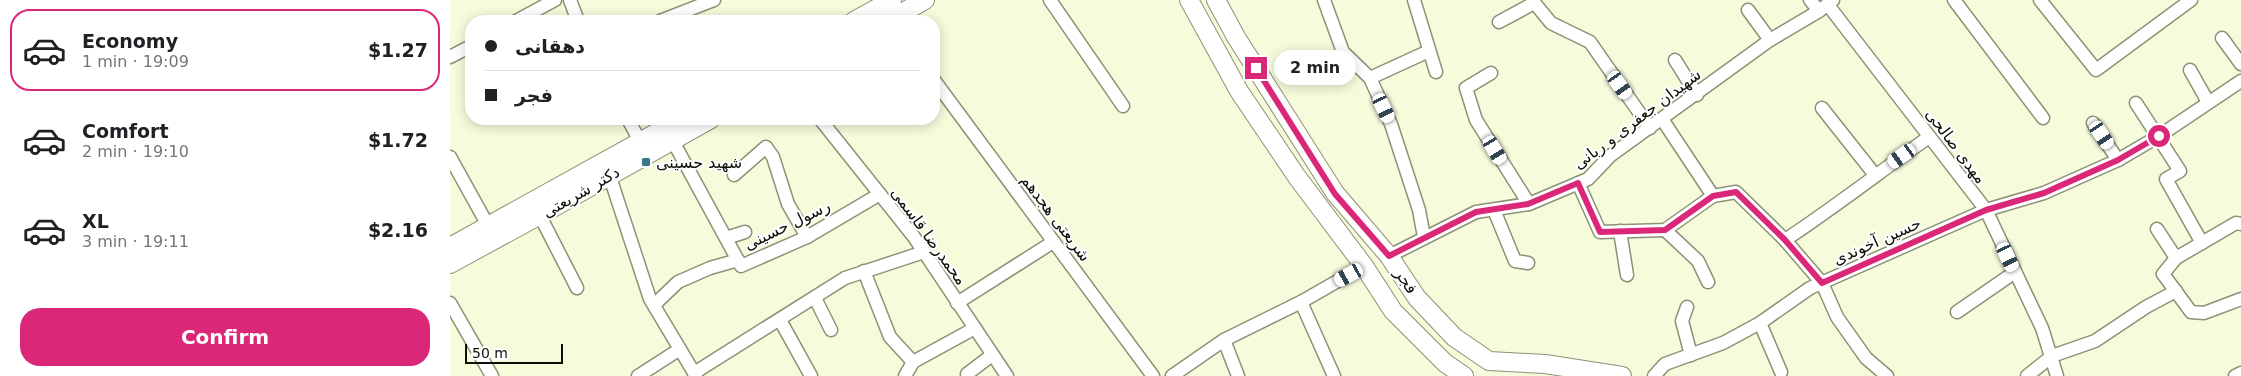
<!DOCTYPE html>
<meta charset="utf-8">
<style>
:root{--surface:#fff;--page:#f2f2f2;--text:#202124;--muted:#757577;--line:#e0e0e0;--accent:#db2777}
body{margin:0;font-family:"DejaVu Sans","Noto Naskh Arabic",sans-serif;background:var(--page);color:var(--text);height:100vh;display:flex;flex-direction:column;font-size:19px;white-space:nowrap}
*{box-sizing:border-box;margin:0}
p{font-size:16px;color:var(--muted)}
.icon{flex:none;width:28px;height:28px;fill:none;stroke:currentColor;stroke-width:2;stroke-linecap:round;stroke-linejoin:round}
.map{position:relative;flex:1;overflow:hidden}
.panel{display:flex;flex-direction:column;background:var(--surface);width:450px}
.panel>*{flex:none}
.guide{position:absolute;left:15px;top:15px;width:475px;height:110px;border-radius:20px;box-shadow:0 2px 12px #0003;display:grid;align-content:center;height:110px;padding:0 20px;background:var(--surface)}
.scale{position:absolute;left:15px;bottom:12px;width:98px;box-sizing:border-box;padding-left:5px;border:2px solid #0e0f06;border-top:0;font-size:14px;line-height:18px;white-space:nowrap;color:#0e0f06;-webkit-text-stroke:4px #fff;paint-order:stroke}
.end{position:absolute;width:22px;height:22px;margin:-11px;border:6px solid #db2777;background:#fff;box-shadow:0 0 0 2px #fff}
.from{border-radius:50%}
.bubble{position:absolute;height:35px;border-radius:18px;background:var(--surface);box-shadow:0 2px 12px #0003;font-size:16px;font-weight:700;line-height:35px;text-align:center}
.car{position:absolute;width:15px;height:30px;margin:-15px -8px;border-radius:6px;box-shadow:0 0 4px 1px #0007;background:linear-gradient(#fff 24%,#345 0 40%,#fff 0 76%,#345 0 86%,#fff 0)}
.guide b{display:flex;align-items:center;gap:18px;height:48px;font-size:19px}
.guide b+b{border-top:1px solid var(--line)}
.guide i{width:12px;height:12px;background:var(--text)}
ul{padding:9px 0 0;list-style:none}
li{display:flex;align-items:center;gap:15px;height:82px;margin:0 10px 8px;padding:0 10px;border:2px solid transparent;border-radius:20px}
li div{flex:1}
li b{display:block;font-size:19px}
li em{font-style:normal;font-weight:700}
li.active{border-color:var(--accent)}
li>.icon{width:45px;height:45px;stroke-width:1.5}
.primary-button{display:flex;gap:10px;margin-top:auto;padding:10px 20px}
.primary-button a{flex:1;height:58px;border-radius:20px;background:var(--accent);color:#fff;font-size:20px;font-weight:700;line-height:58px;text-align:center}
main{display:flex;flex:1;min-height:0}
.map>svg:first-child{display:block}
</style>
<main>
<section class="panel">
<ul>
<li class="active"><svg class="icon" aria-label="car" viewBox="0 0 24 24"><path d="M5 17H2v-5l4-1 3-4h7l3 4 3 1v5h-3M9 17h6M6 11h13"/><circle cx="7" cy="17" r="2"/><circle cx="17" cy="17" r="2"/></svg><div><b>Economy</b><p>1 min · 19:09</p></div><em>$1.27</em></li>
<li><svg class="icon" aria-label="car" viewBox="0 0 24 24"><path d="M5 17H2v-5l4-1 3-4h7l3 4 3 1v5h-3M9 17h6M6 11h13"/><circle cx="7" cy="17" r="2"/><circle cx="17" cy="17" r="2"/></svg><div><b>Comfort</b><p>2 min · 19:10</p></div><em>$1.72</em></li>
<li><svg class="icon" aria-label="car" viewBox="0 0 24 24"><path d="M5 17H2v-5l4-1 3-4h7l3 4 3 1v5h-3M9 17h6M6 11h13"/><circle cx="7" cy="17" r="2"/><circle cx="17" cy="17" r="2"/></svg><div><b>XL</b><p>3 min · 19:11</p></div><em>$2.16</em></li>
</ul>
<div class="primary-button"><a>Confirm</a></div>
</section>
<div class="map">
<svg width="1791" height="376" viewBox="0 0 1791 376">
<rect width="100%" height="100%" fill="#f6fbdc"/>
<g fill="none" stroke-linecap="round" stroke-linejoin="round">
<defs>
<g id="minor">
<polyline points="120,0 128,21"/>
<polyline points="600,0 673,106"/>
<polyline points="874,0 893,52 920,78 941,124 969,210 974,237"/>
<polyline points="964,0 986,72"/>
<polyline points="1082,0 1101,23 1140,42 1200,128"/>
<polyline points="1360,0 1369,11"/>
<polyline points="1504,0 1593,118"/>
<polyline points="1590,0 1646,70 1741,0"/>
<polyline points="1378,5 1536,210 1592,328 1607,376"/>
<polyline points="1298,10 1320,40"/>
<polyline points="66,21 105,0"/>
<polyline points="210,21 264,0"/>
<polyline points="1049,22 1084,3"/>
<polyline points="1772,38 1791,64"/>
<polyline points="0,57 21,46"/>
<polyline points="1225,60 1247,95"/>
<polyline points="1740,70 1758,102"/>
<polyline points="1041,73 1016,88 1026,120 1079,204"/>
<polyline points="920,78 979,51"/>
<polyline points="484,80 703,376"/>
<polyline points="1686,103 1730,171 1716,179 1752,243"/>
<polyline points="1372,108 1425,175"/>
<polyline points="178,119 193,147"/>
<polyline points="370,119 464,237 557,376"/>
<polyline points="1212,119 1263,196"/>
<polyline points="1643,123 1668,160"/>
<polyline points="219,134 291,266 357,237 430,194"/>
<polyline points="0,157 41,231"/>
<polyline points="157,168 200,299 246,376"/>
<polyline points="284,175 316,147 323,157 338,204 357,237"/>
<polyline points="1128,183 1150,232 1215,230 1263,196 1286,192 1335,240 1372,283 1387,317 1416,358 1437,376"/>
<polyline points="86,208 127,288"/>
<polyline points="1044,210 1065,261 1078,263"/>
<polyline points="1791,224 1786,223 1726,258 1713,274 1741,312 1754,313 1791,299"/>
<polyline points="1707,229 1726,258"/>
<polyline points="1215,230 1248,261 1258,282"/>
<polyline points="1170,231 1177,275"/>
<polyline points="276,238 295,232"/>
<path d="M 1335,240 C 1385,207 1431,171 1479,137"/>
<polyline points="939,256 1026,212 1079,204 1138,179 1160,156 1320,40 1369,11 1383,0"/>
<polyline points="414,271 440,337 463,362"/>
<polyline points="365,298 381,330"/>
<polyline points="851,302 884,376"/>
<polyline points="0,303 42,376"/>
<polyline points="507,303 603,242"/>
<polyline points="204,305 228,282 260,268 288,260"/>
<polyline points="1237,307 1232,321 1241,355"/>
<polyline points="1507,312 1565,272"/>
<polyline points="330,320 361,376"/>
<polyline points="1310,323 1331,372"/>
<polyline points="774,340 788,376"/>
<polyline points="244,373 395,278 474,252"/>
<polyline points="517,374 542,355"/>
<polyline points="188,376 230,349"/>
<polyline points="455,376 463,362 525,328"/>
<polyline points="722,376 774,340 851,302 914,266"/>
<polyline points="1204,376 1215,364 1273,343 1310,323 1360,288 1536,210 1594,193 1668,160 1709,136 1791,81"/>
<polyline points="1577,376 1602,356 1645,341 1696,307 1726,291"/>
<polyline points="1785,376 1791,373"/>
</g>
<g id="secondary">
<polyline points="739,0 789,91 847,177 914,266 943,311 995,363 1014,376"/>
<polyline points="766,0 786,37 885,193 939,256 967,298 1004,337 1039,361 1095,364 1172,376"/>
<polyline points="404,21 442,0"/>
<polyline points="437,21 475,0"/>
<polyline points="0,247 231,119"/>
<polyline points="0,264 90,215 261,119"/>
</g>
</defs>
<use href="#minor" stroke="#8d9175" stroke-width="15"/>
<use href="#secondary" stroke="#8d9175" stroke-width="20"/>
<use href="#minor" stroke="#fff" stroke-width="12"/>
<use href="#secondary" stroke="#fff" stroke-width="18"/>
</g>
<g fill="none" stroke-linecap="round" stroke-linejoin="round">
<polyline stroke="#db2777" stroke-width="6" points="806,68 885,194 939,256 1026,212 1078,204 1128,183 1150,232 1215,230 1263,196 1286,192 1335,240 1372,283 1536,210 1594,193 1668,160 1709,136"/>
</g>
<rect fill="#367989" stroke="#fff" stroke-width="2" x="191" y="157" width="10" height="10" rx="2.5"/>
<g text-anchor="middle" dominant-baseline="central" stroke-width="4" stroke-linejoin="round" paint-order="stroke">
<g font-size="16" fill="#0e0f06" stroke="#fff">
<text transform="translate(1187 119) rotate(-37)">شهیدان جعفری و ربانی</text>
<text transform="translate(1506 146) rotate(53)">مهدی صالحی</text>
<text transform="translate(131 192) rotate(-30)">دکتر شریعتی</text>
<text transform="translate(606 218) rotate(53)">شریعتی هجدهم</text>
<text transform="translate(337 225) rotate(-26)">رسول حسینی</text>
<text transform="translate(479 236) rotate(54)">محمدرضا قاسمی</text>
<text transform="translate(1427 241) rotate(-24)">حسین آخوندی</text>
<text transform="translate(956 281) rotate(56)">فجر</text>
</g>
<g font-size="16" fill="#0e0f06" stroke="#fff" text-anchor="start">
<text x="206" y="162">شهید حسینی</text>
</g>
</g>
</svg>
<div class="scale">50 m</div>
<i class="end from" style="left:1709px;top:136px"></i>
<i class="end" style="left:806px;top:68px"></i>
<div class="bubble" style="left:824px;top:50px;width:82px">2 min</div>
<i class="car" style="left:1170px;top:85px;rotate:145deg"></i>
<i class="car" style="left:934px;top:108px;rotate:155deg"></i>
<i class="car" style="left:1652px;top:135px;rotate:146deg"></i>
<i class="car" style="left:1045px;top:150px;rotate:149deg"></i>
<i class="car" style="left:1452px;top:156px;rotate:235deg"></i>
<i class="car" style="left:1558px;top:257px;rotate:155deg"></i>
<i class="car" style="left:899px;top:275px;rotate:241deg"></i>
<div class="guide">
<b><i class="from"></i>دهقانی</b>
<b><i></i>فجر</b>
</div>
</div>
</main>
